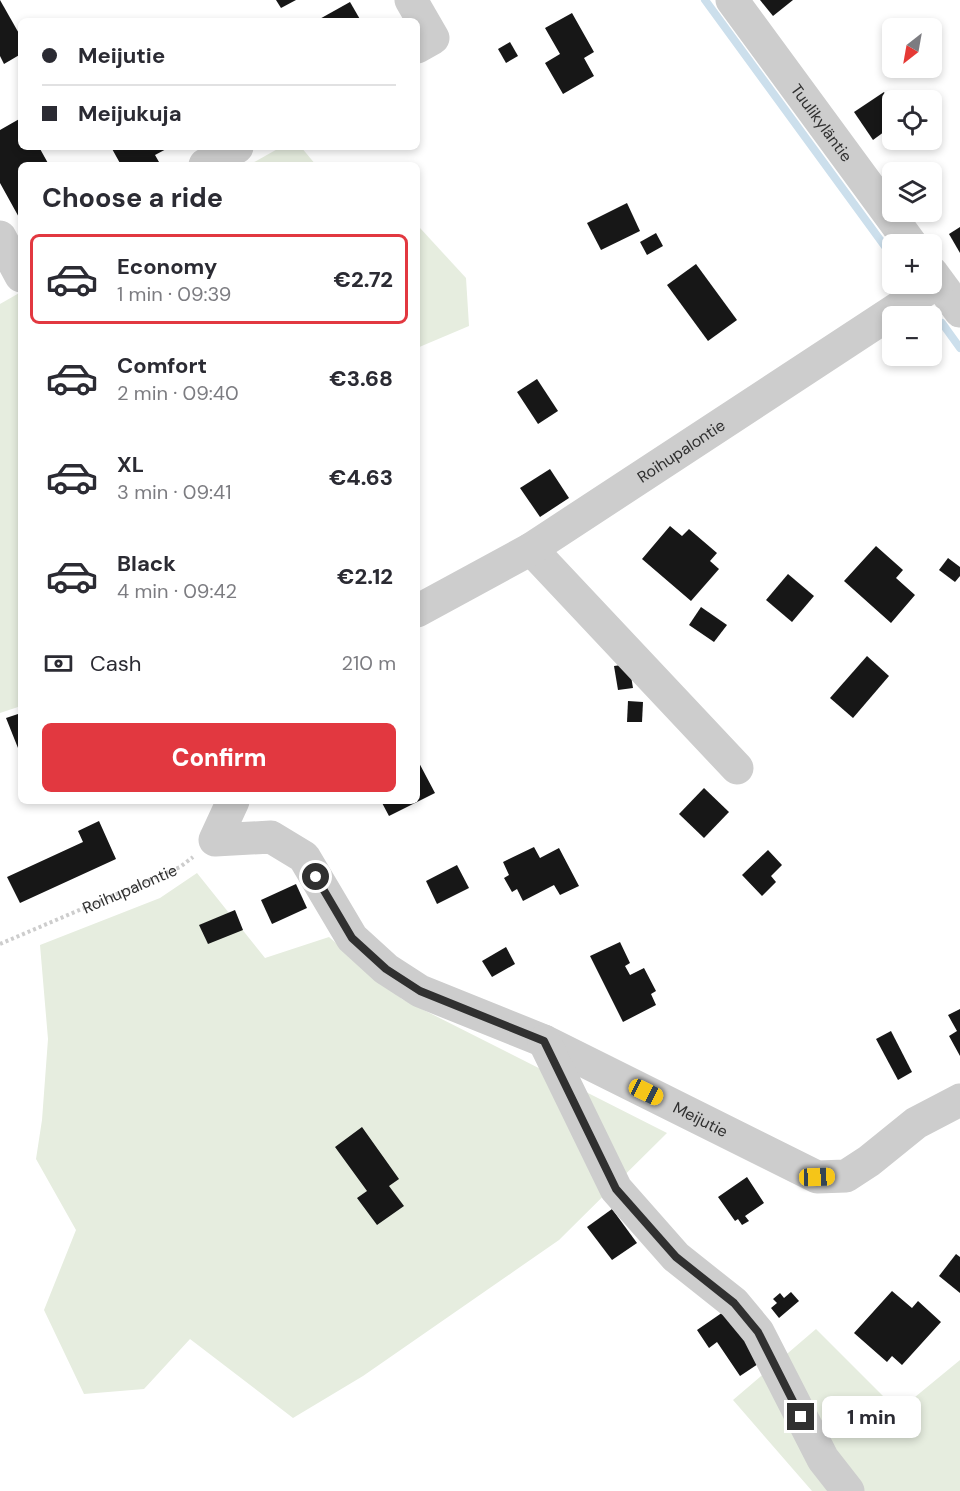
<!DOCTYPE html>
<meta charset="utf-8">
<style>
:root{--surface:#fff;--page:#f2f2f3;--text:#2b2b33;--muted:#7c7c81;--line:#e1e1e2;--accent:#e23840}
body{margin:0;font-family:"DM Sans",sans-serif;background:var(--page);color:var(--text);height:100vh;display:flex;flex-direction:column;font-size:22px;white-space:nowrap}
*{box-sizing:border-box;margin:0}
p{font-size:20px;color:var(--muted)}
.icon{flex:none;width:33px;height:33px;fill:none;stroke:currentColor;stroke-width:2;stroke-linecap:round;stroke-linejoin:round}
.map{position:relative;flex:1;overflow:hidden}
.drawer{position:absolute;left:18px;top:162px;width:402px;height:642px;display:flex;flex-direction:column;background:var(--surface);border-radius:9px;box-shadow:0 3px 9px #0003}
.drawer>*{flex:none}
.hud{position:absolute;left:18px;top:18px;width:402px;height:132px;border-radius:9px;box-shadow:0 3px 9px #0003;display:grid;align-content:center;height:132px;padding:0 24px;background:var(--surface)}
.needle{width:39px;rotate:211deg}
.tools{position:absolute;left:882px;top:18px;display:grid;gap:12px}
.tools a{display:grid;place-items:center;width:60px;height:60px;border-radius:9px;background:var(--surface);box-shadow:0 3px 9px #0003;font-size:30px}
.end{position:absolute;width:27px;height:27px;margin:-14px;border:8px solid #303030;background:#fff;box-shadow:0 0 0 3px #fff}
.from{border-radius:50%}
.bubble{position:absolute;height:42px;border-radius:9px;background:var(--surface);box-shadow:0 3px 9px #0003;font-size:20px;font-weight:800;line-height:42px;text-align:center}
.car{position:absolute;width:18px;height:36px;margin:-18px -9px;border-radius:8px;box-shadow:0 0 4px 2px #0007;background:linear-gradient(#f5c518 24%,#345 0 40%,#f5c518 0 76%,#345 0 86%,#f5c518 0)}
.hud b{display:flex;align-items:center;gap:21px;height:57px;font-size:22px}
.hud b+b{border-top:2px solid var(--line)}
.hud i{width:15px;height:15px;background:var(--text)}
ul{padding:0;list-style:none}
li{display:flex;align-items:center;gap:18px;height:90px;margin:0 12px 9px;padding:0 12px;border:3px solid transparent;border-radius:9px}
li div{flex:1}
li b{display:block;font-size:22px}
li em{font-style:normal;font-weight:800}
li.current{border-color:var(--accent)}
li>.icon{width:54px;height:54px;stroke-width:1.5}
h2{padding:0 24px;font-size:27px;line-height:72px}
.pay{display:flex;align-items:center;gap:15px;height:66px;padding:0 24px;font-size:22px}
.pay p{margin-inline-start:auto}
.cta{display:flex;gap:12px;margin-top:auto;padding:12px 24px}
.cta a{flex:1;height:69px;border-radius:9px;background:var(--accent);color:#fff;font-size:24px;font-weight:800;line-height:69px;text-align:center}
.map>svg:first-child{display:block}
</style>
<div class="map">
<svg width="960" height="1491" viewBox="0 0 960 1491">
<rect width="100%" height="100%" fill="#fff"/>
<g fill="#e6eddf">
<polygon points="281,147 301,147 316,165 249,165"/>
<polygon points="420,228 466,278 469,326 417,348 417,229"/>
<polygon points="21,292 21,706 0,713 0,304"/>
<polygon points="197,873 265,958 329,937 402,999 667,1133 559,1240 363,1376 293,1418 190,1339 144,1389 84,1394 44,1310 76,1230 36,1159 42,1120 48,1039 40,945 160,898"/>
<polygon points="816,1329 898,1411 960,1360 960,1491 812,1491 733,1400"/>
</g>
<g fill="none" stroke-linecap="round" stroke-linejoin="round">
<g stroke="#ccdfec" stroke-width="8">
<polyline points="705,0 892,256"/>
<polyline points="942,323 960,348"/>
</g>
</g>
<g fill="#171717">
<polygon points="0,0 21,37 21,54 4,64 0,56"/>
<polygon points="276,0 296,0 281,8"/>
<polygon points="760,0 793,0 773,16"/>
<polygon points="350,2 361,21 316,21"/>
<polygon points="572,13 594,52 584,58 594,76 563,94 545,63 560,54 545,28"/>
<polygon points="510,42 518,56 506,63 498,49"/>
<polygon points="884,92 892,105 892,126 873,140 854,112"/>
<polygon points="21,118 21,147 39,147 49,165 21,165 21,221 0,183 0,130"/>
<polygon points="111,147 170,147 155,155 159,162 153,165 121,165"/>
<polygon points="627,203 640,231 601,250 587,223"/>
<polygon points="960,227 960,253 949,234"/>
<polygon points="656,233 663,246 647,255 640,242"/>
<polygon points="696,264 737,320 708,341 667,285"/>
<polygon points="537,379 558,411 538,424 517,392"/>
<polygon points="550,469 569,498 540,517 520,488"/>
<polygon points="670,526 682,536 689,529 717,553 710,561 719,569 691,601 642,559"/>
<polygon points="876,546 903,570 896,578 915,595 891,623 844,581"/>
<polygon points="948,558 960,567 960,576 955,582 939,570"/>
<polygon points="788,574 814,596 792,622 766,600"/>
<polygon points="701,607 727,625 714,642 689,625"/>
<polygon points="867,656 889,676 853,718 830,698"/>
<polygon points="629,664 633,688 618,690 614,666"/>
<polygon points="628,701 643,702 642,722 627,722"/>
<polygon points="21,713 21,747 18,748 6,718"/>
<polygon points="417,759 435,793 389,816 381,801 417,801"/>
<polygon points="704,788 729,812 704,838 679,814"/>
<polygon points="99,821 116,859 20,903 7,877 83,842 78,831"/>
<polygon points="534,847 540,858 559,848 579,886 560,895 554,885 523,901 517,889 512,892 504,878 509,875 503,862"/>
<polygon points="768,850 782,865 771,876 776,882 762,896 742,875"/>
<polygon points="457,865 469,888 437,904 426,881"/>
<polygon points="296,884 307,908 272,924 261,900"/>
<polygon points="235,910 243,930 208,944 199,925"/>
<polygon points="620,942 630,963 625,966 630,975 644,968 656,991 651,994 656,1005 623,1022 590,956"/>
<polygon points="506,947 515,964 492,977 482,961"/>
<polygon points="960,1009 960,1056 949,1036 957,1031 948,1015"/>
<polygon points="891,1031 912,1072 898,1080 876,1039"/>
<polygon points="362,1127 399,1179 389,1186 404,1206 377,1225 357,1198 367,1191 335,1147"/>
<polygon points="747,1177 764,1203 745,1216 749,1221 742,1225 738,1219 735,1221 718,1197"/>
<polygon points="612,1209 637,1243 612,1260 587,1227"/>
<polygon points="956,1254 960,1257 960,1293 939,1276"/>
<polygon points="892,1291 912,1308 918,1301 941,1322 902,1365 892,1356 887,1362 854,1333"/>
<polygon points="791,1292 799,1301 779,1318 771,1308 777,1303 773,1299 780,1293 784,1298"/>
<polygon points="726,1310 761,1362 740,1376 717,1342 709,1348 697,1330"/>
</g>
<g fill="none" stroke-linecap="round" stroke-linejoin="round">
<path stroke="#cdcdcd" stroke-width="4" stroke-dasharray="3 3" stroke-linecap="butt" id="s1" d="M 0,944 L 180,867 L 193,857"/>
<g stroke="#cdcdcd" stroke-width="33">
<polyline points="411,0 433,38 417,47"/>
<path id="s2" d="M 732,0 L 911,244"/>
<polyline points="205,165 237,147"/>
<polyline points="0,237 21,276"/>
<polyline points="932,273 960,311"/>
<polyline points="531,549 737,768"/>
<path id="s3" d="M 417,611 L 531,549 L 938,282"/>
<path id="s4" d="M 233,801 L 215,840 L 271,837 L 304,857 L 352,938 L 386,969 L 420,991 L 544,1041 L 817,1177 L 846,1176 L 869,1161 L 916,1123 L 960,1100"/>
<polyline points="544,1041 616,1189 676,1257 734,1303 758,1332 823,1459 848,1491"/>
</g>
</g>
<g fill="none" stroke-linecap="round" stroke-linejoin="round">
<polyline stroke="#303030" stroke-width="8" points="316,877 352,938 386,969 420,991 544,1041 616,1189 676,1257 734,1303 758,1332 801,1417"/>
</g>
<g text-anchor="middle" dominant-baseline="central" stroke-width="6" stroke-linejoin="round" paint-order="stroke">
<g font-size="16" fill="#303030" stroke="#fff">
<text stroke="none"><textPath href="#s2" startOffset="152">Tuulikyläntie</textPath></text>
<text stroke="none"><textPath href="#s3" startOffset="309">Roihupalontie</textPath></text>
<text stroke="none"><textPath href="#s1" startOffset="141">Roihupalontie</textPath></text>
<text stroke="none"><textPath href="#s4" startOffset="627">Meijutie</textPath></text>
</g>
</g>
</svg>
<div class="tools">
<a><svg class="needle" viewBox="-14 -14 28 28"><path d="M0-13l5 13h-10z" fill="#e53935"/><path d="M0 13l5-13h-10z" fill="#7c7c81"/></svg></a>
<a><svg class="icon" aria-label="locate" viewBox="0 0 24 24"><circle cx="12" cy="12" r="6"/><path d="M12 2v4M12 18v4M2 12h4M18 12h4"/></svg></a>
<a><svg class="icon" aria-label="layers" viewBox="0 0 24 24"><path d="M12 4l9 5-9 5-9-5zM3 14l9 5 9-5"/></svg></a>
<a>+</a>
<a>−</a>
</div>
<i class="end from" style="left:316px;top:877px"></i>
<i class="end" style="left:801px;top:1417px"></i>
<div class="bubble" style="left:822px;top:1396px;width:99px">1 min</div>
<i class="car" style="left:646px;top:1092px;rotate:116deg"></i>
<i class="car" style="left:817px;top:1177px;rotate:88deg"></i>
<div class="hud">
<b><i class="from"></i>Meijutie</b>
<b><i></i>Meijukuja</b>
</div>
<section class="drawer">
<h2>Choose a ride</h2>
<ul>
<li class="current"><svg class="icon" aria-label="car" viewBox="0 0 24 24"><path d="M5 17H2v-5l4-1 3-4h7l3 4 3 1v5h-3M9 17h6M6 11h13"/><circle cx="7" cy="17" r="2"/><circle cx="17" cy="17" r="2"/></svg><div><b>Economy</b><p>1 min · 09:39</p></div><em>€2.72</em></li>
<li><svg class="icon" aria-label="car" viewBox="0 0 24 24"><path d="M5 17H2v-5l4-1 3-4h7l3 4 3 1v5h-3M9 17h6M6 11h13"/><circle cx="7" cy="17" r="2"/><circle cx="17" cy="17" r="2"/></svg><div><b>Comfort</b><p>2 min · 09:40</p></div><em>€3.68</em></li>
<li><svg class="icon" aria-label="car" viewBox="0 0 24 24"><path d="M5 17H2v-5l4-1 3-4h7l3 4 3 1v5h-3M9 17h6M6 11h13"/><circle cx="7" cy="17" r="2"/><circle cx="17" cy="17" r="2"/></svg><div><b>XL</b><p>3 min · 09:41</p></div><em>€4.63</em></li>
<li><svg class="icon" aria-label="car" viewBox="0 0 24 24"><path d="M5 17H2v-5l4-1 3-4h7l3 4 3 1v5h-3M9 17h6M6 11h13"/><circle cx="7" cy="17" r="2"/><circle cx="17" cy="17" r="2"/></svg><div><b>Black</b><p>4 min · 09:42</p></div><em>€2.12</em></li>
</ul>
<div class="pay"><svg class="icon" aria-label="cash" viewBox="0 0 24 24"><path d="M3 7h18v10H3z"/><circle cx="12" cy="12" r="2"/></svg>Cash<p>210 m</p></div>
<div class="cta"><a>Confirm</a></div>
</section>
</div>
